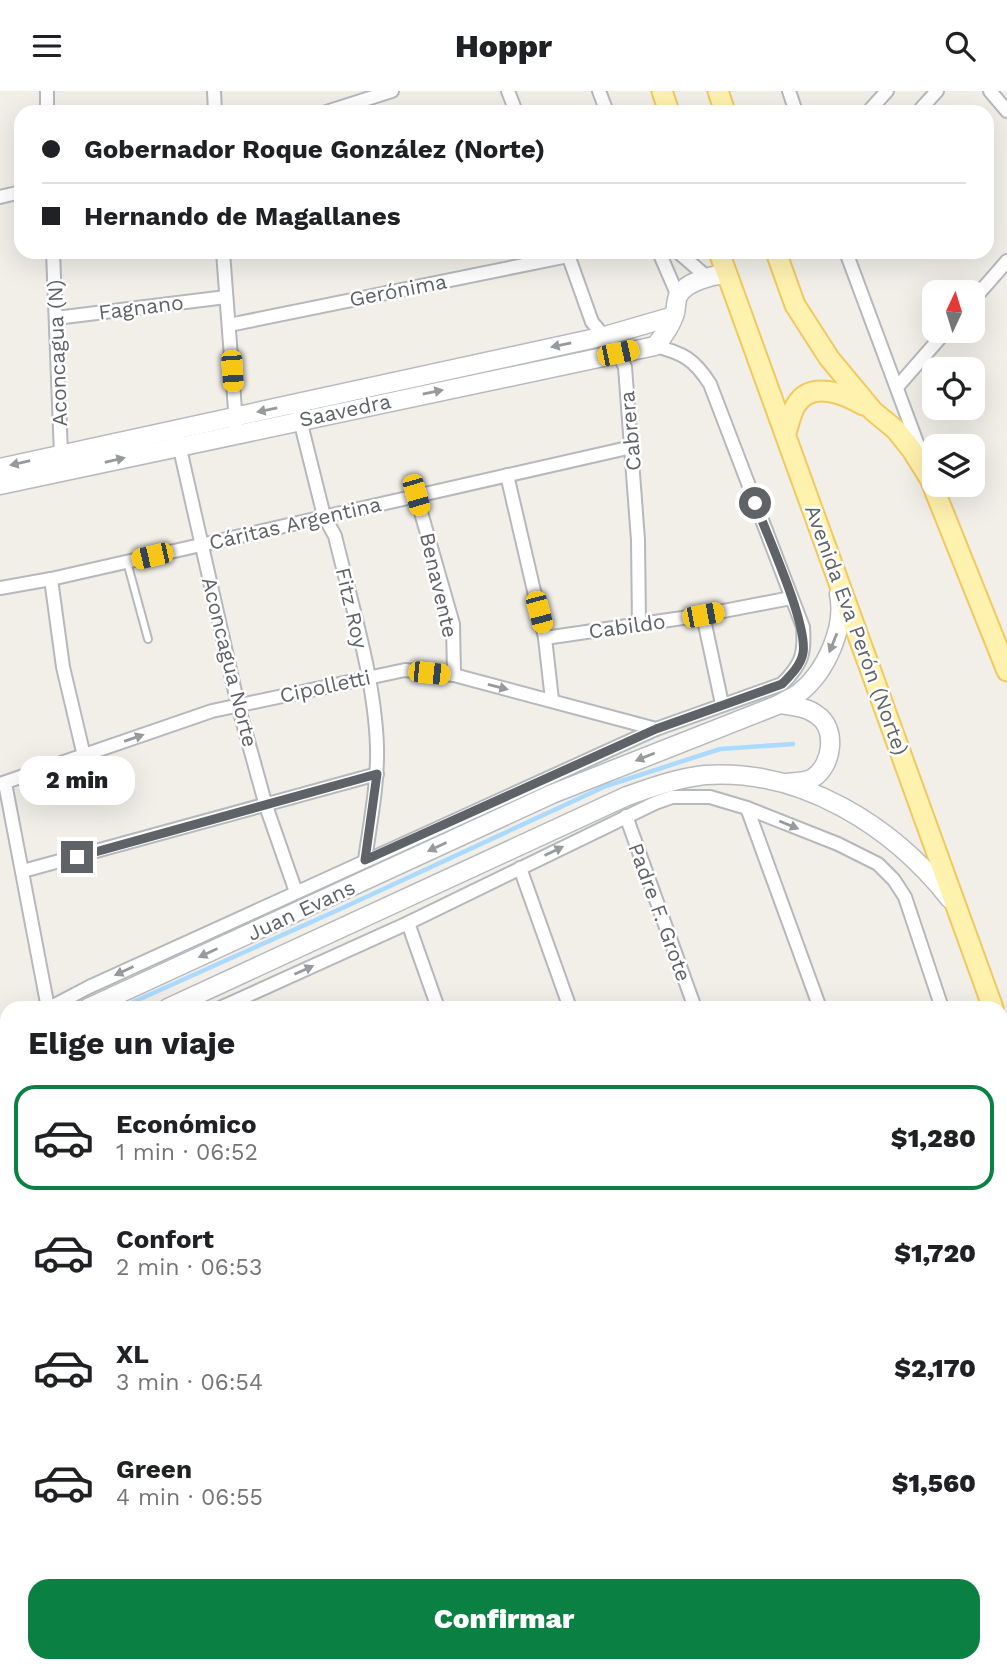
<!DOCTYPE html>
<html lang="es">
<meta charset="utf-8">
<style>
:root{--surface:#fff;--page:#f6f6f6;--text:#202124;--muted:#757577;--line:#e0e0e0;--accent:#0b8043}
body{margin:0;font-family:"Work Sans",sans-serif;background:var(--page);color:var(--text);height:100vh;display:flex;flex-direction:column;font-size:26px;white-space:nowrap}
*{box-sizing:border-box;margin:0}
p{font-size:23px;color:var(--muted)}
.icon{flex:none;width:38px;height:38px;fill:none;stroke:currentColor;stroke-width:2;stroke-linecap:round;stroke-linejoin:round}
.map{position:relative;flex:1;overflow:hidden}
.side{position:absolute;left:0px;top:910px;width:1008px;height:672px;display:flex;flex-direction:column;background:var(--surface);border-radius:21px 21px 0 0;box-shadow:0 7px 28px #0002}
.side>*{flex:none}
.hud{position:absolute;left:14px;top:14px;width:980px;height:154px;border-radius:21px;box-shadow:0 7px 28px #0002;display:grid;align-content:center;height:154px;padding:0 28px;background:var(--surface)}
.needle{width:46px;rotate:4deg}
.tools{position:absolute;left:922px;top:189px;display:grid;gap:14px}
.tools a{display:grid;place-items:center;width:63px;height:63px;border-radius:14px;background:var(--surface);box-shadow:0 7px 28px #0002;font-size:35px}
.end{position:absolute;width:32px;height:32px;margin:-16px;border:9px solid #5f6368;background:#fff;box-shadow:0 0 0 4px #fff}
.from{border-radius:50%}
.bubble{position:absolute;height:49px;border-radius:21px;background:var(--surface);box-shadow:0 7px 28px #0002;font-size:23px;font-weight:800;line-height:49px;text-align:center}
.car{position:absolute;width:21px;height:42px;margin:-21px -10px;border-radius:9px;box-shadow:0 0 5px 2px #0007;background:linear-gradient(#f5c518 24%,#345 0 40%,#f5c518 0 76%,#345 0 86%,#f5c518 0)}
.hud b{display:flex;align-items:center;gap:24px;height:66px;font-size:26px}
.hud b+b{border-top:2px solid var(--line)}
.hud i{width:18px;height:18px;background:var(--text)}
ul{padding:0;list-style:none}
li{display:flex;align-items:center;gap:21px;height:105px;margin:0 14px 10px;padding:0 14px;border:4px solid transparent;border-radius:21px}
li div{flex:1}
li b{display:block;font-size:26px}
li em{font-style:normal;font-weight:800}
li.selected{border-color:var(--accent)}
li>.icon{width:63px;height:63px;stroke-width:1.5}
h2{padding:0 28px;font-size:32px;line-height:84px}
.button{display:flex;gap:14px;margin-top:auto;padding:14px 28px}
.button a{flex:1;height:80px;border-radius:21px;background:var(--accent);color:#fff;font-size:28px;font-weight:800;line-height:80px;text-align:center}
header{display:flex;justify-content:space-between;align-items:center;height:91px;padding:0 28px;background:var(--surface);font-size:32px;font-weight:800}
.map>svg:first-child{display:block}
</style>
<header><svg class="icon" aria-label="menu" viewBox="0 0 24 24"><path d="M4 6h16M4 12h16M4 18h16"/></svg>Hoppr<svg class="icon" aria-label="search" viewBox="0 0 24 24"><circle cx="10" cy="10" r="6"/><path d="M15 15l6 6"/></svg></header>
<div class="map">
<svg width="1007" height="1582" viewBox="0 0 1007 1582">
<rect width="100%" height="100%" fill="#f1efe8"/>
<polygon fill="#c5e8c5" points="1001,1296 1007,1313 1007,1582 404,1582 403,1575 1001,1575"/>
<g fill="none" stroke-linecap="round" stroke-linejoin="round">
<g stroke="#aadaff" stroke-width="4.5">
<polyline points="120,917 338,819 606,695 720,658 793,653"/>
<polyline points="0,1017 7,1010"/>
</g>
<defs>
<polyline id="lane" points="127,471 148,548"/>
<g id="street">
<polyline points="47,0 47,21"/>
<polyline points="214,0 215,21"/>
<polyline points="508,0 516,21"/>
<polyline points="599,0 607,21"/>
<polyline points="789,0 796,21"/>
<polyline points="990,0 1007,20"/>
<polyline points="326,21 392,0"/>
<polyline points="868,21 887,0"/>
<polyline points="918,21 937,0"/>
<polyline points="0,106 21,101"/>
<polyline points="53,161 61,363"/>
<polyline points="223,161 236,332"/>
<polyline points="567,161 592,231 618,262 625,276 638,449 639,534"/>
<polyline points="659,161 678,205"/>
<polyline points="678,161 707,186"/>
<polyline points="846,161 922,365"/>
<polyline points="973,209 1007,170"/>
<polyline points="56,227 226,206"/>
<polyline points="229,234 568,165"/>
<polyline points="898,295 946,240"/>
<path d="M 296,313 L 324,425 L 335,445 C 351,512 375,588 377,656 C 378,694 370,732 365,769"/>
<polyline points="178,349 238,614 266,715 296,801"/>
<polyline points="507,384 545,547 552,609"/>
<polyline points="416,404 453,533 454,584"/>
<polyline points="51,488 63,576 84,665"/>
<polyline points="0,497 51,488 632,356"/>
<polyline points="703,524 722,613"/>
<polyline points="545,547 703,524 791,507"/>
<polyline points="5,692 48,917"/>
<polyline points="0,693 212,620 405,579 454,584 656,638"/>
<polyline points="747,717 820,917"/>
<polyline points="626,725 695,917"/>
<polyline points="520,777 570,917"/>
<polyline points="23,780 377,683"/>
<polyline points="408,832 438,917"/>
<path d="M 49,917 L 89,896 L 656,638 L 782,593 C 802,573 805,563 803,536 L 710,293 C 694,268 683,262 655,255"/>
<polyline points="220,917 408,832 655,712 672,706 710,706 747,717 838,753 878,773 894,789 905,806 942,917"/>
<polyline points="0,965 7,958"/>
<polyline points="0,1080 7,1072"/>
<polyline points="1001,1082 1007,1098"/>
<polyline points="1001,1142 1007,1141"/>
<polyline points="1001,1398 1007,1397"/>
<polyline points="252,1575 255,1582"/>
<polyline points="265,1575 268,1582"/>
</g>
<g id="secondary">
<polyline points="0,377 605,245 674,225"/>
<path d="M 0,394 L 655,255 C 664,245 671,235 675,222 C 676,217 676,210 678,205 C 686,190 712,185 727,182"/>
<path d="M 780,613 C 793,615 807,616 817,624 C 837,637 833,674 813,687 C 807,691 794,691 786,692"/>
<path d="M 88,917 L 552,703 L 780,613 C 786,609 794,606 799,602 C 826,581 846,536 839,503"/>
<path d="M 168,917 L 627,705 C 653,696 678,687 705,684 C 801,677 893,735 950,808"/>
<polyline points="0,991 7,984"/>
<polyline points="0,1044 7,1037"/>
</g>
<g id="primary">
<polyline points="662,0 669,21"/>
<polyline points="718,0 725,21"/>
<polyline points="719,161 993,917"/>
<polyline points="776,161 795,214 829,267 873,320 896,339 912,359 930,388 1007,580"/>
<path d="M 786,341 C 789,333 791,322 796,314 C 811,289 845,303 863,314"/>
<polyline points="1001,940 1007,956"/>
</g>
</defs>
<use href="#lane" stroke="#b5b8bc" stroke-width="10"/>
<use href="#street" stroke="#b5b8bc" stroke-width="16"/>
<use href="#secondary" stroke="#b6babf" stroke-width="21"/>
<use href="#primary" stroke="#f2c960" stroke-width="23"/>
<use href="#lane" stroke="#fff" stroke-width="6"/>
<use href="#street" stroke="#fff" stroke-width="12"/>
<use href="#secondary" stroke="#fff" stroke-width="18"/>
<use href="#primary" stroke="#fff2af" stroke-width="19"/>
</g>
<defs><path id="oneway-solid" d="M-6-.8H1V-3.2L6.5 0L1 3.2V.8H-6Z" transform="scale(1.75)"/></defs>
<g fill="#979a9d">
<use href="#oneway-solid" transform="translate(561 254) rotate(168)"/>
<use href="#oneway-solid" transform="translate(433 301) rotate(-12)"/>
<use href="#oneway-solid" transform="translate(267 319) rotate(168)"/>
<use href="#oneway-solid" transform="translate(115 369) rotate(-13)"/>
<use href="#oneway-solid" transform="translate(20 372) rotate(167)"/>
<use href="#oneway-solid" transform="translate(833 552) rotate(112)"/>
<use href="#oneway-solid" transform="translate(498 596) rotate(14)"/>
<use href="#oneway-solid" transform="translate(134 647) rotate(-19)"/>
<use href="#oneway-solid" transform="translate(645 666) rotate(158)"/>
<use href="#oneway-solid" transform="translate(789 734) rotate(22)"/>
<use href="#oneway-solid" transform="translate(437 756) rotate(155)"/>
<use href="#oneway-solid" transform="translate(554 760) rotate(-26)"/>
<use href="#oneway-solid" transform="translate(208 862) rotate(155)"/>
<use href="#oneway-solid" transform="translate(304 879) rotate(-24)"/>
<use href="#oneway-solid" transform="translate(124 880) rotate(155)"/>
</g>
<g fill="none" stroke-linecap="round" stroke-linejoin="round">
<path stroke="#5f6368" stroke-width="9" d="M 77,766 L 377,683 L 365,769 L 656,638 L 782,593 C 791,584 801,574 803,562 C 808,533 767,444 755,412"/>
</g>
<g text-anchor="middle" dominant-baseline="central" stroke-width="5" stroke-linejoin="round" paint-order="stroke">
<g font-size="21" fill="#5f6368" stroke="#fff">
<text transform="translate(398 199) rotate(-11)">Gerónima</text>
<text transform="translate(141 216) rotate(-7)">Fagnano</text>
<text transform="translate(57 262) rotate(-92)">Aconcagua (N)</text>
<text transform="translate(345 319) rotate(-12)">Saavedra</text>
<text transform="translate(630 340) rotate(-95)">Cabrera</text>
<text transform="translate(295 432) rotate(-13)">Cáritas Argentina</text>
<text transform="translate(439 494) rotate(77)">Benavente</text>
<text transform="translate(352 517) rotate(77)">Fitz Roy</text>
<text transform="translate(627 535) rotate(-8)">Cabildo</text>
<text transform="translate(857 539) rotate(70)">Avenida Eva Perón (Norte)</text>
<text transform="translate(230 571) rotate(76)">Aconcagua Norte</text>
<text transform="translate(325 595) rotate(-12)">Cipolletti</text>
<text transform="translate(301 819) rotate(-25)">Juan Evans</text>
<text transform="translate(660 821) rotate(70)">Padre F. Grote</text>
</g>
</g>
</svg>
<div class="tools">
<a><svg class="needle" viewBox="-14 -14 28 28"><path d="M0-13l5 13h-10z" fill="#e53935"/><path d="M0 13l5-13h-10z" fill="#757577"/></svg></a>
<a><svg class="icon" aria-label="locate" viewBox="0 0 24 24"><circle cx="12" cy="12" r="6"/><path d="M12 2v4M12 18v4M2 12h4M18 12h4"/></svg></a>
<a><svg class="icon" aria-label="layers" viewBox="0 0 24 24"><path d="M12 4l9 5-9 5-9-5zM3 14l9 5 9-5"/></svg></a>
</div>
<i class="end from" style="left:755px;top:412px"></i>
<i class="end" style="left:77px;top:766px"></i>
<div class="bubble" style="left:19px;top:665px;width:116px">2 min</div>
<i class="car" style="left:618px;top:262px;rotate:78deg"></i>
<i class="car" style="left:232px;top:280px;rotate:176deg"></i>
<i class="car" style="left:416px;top:404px;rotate:164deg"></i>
<i class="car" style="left:152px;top:465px;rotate:257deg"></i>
<i class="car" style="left:539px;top:521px;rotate:165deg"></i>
<i class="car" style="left:703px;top:524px;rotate:79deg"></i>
<i class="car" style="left:429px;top:582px;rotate:96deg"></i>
<div class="hud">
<b><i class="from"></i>Gobernador Roque González (Norte)</b>
<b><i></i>Hernando de Magallanes</b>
</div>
<section class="side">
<h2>Elige un viaje</h2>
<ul>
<li class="selected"><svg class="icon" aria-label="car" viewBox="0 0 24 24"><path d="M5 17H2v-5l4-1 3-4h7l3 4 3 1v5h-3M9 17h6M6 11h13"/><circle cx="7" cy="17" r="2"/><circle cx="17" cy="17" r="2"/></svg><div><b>Económico</b><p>1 min · 06:52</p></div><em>$1,280</em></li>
<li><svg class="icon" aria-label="car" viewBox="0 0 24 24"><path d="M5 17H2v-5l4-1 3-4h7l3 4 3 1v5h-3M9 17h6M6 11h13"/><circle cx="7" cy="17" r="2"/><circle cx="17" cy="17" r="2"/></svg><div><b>Confort</b><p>2 min · 06:53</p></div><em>$1,720</em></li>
<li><svg class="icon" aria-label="car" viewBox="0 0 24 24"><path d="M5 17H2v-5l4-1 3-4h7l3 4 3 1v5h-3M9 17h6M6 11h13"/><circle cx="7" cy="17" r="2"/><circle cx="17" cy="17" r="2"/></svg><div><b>XL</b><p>3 min · 06:54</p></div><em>$2,170</em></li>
<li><svg class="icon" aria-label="car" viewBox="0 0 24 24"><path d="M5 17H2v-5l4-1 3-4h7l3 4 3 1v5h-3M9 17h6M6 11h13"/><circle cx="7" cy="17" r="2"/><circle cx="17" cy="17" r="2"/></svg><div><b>Green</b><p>4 min · 06:55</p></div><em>$1,560</em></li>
</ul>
<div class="button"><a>Confirmar</a></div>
</section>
</div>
